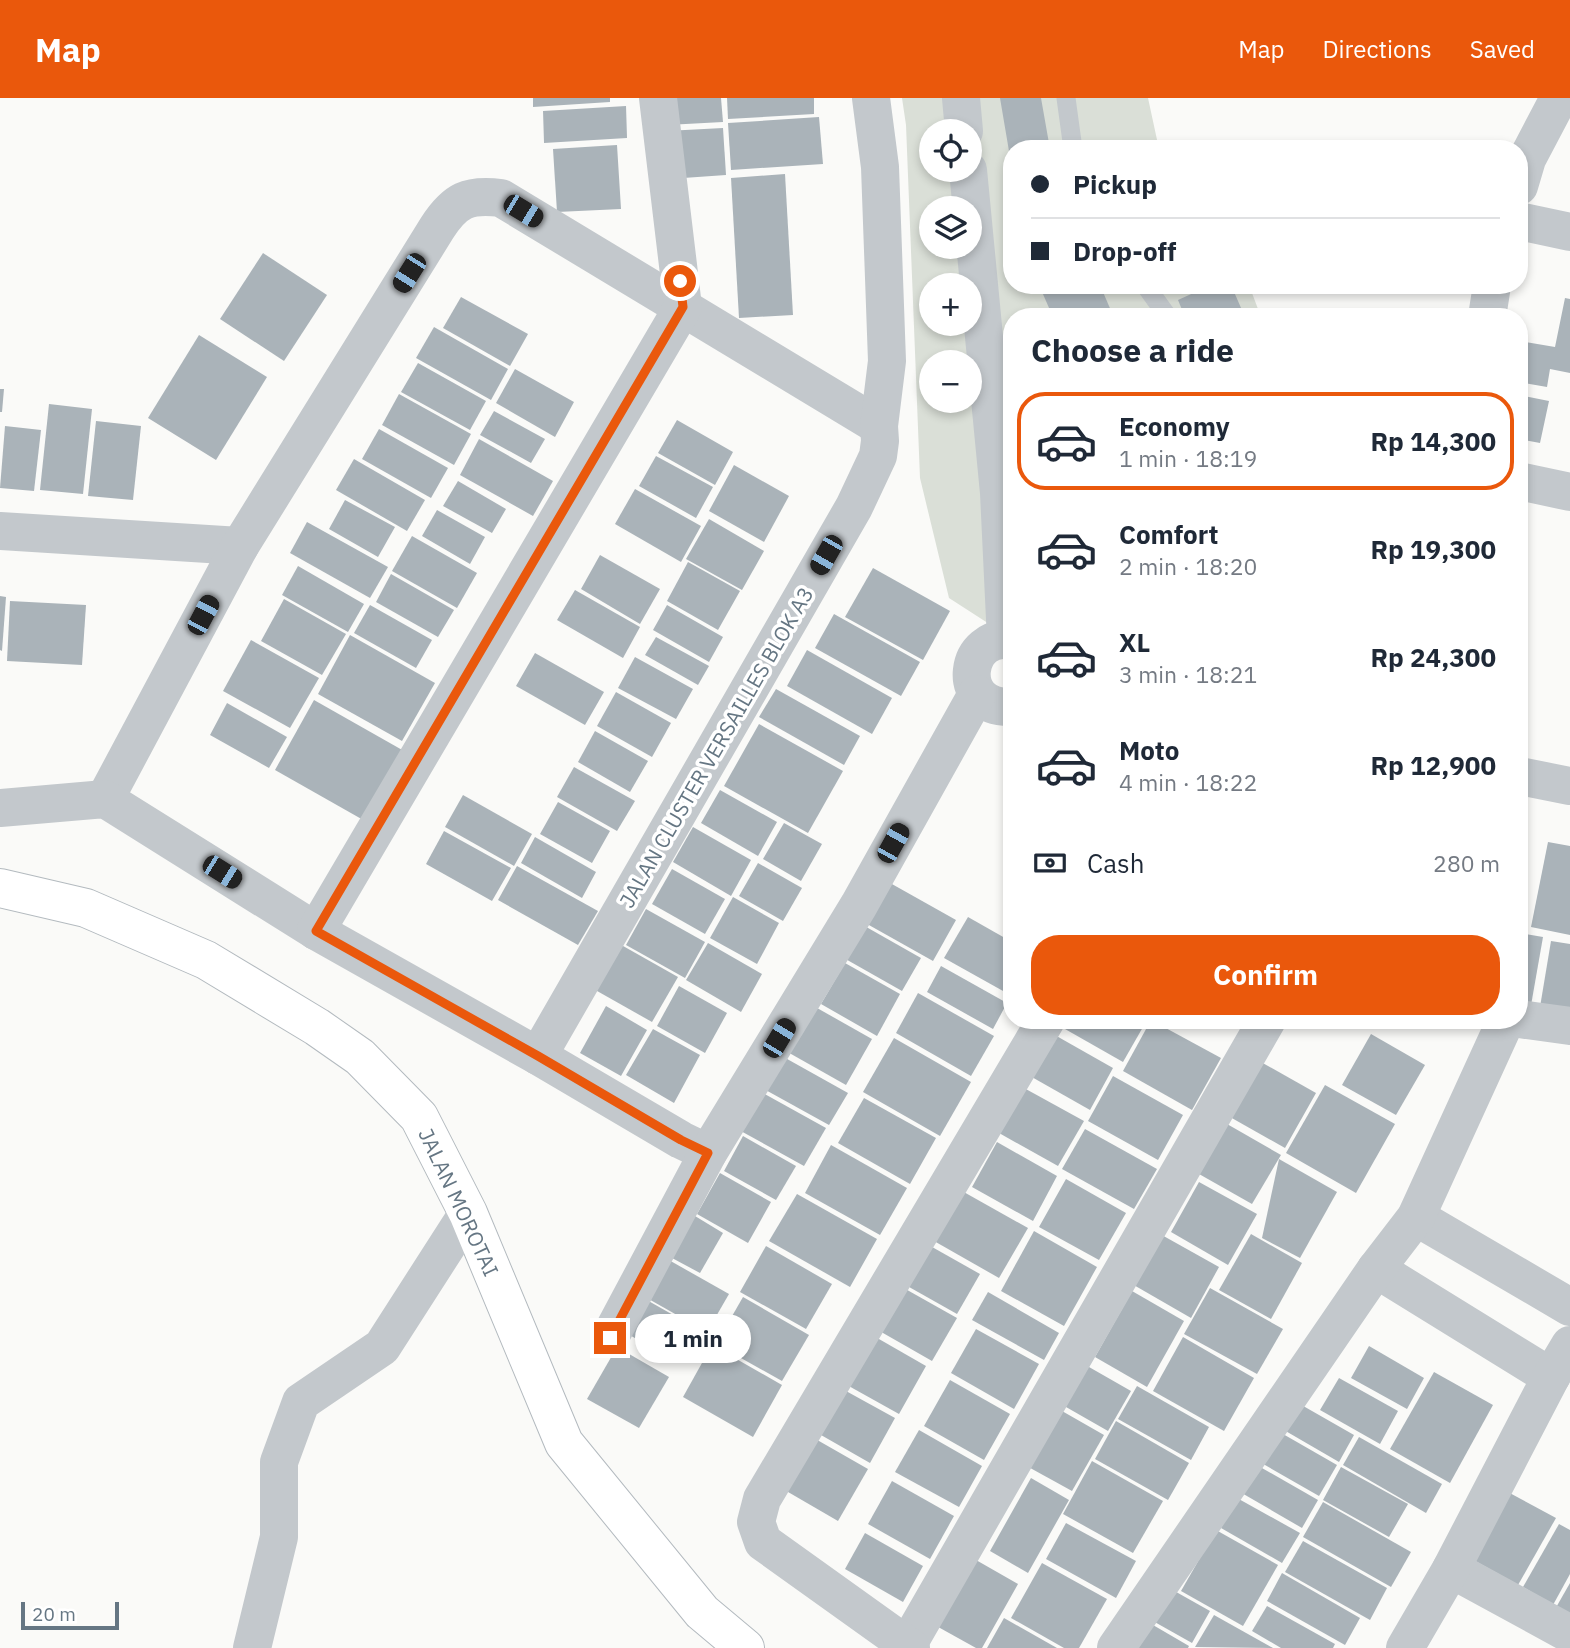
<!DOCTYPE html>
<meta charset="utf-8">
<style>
:root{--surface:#fff;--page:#f2f2f3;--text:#1f2937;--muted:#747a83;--line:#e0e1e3;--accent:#ea580c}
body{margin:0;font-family:"IBM Plex Sans",sans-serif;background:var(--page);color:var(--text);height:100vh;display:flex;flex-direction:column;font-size:26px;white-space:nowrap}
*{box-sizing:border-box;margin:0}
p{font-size:23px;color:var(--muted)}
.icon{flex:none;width:38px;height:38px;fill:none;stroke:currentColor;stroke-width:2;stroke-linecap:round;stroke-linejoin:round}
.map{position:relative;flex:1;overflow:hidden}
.drawer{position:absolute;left:1003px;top:210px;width:525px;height:721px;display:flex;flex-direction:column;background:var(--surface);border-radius:28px;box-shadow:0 4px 10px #0003}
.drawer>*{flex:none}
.banner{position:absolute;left:1003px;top:42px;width:525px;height:154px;border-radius:28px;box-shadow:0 4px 10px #0003;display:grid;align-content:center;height:154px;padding:0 28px;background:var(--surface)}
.controls{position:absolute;left:919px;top:21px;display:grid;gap:14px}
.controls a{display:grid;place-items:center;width:63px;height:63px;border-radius:50%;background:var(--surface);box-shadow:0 4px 10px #0003;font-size:35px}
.scale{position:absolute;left:21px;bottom:18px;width:98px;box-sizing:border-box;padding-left:7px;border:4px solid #657683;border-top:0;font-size:19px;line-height:24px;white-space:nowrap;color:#657683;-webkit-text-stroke:5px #fff;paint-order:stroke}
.end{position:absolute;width:32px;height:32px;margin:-16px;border:9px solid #ea580c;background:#fff;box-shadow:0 0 0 4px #fff}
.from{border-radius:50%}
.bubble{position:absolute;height:49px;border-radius:24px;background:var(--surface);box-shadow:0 4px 10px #0003;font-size:23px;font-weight:700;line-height:49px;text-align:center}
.car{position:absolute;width:21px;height:42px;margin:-21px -10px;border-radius:9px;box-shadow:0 0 5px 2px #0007;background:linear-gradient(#222 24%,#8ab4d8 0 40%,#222 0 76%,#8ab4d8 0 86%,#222 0)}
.banner b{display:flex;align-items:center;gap:24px;height:66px;font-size:26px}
.banner b+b{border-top:2px solid var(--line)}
.banner i{width:18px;height:18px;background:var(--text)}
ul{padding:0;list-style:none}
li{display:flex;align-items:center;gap:21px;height:98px;margin:0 14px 10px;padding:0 14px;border:4px solid transparent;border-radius:28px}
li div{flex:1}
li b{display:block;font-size:26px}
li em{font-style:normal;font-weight:700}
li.active{border-color:var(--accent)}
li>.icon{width:63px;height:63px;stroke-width:1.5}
h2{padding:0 28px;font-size:32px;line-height:84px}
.pay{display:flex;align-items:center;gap:18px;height:77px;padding:0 28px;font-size:26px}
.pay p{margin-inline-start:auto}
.primary-button{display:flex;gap:14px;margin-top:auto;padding:14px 28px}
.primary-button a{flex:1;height:80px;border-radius:28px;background:var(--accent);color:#fff;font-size:28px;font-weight:700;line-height:80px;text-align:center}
header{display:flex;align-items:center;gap:42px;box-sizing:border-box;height:98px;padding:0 35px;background:var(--accent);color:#fff}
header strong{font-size:33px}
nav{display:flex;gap:38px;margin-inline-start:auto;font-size:24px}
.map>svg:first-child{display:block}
</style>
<header>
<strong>Map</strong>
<nav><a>Map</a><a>Directions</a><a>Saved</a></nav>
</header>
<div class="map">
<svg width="1570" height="1550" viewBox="0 0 1570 1550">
<rect width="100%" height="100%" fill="#fafaf8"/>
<path fill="#dadfd7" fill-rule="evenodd" d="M 902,0 L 1148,0 L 1159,51 L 1012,51 L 1012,187 L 1249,187 L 1261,219 L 1012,219 L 1011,540 L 949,500 L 920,380 L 906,27 ZM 931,33 L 970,33 L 970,72 L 931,72 ZM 931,110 L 970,110 L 970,149 L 931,149 ZM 931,187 L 970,187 L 970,226 L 931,226 ZM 931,264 L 970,264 L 970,303 L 931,303 Z"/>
<g fill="#aab3b9">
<polygon points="533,0 610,0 610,4 533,9"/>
<polygon points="666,0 721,0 723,24 667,27"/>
<polygon points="727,0 814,0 814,16 728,21"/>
<polygon points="1000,0 1041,0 1050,51 1012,51 1010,59"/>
<polygon points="626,8 627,40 544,45 543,13"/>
<polygon points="819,19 823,66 731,72 728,25"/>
<polygon points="723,30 726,77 669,81 666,33"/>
<polygon points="617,47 621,111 557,114 553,51"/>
<polygon points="785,76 793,217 739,220 731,80"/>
<polygon points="263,155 327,197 284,263 220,221"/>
<polygon points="1039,187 1100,187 1112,215 1104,219 1053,219"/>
<polygon points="1211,187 1231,187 1245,219 1185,219 1178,202"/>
<polygon points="461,199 528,236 510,268 443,230"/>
<polygon points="1565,200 1570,201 1570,275 1550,271 1547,289 1519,284 1519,243 1555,249"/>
<polygon points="434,229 508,271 491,302 416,260"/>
<polygon points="199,237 267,279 216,362 148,320"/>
<polygon points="418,265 486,303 470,332 401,294"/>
<polygon points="515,271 574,304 555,339 496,305"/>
<polygon points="0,291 4,291 2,314 0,314"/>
<polygon points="399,296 471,336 454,367 382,327"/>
<polygon points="1519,297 1549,303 1540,345 1519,341"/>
<polygon points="49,306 92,311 83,396 40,392"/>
<polygon points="494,313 545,341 531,365 480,337"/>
<polygon points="677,322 733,354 715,387 658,355"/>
<polygon points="96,323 141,328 133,402 88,398"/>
<polygon points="5,328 41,332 34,393 0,390"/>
<polygon points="379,331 448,370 431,400 362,361"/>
<polygon points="479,341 553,383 533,418 460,377"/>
<polygon points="656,358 713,389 696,420 639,388"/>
<polygon points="354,361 425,402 407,433 336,392"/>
<polygon points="734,367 789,398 764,444 709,413"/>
<polygon points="458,383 506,411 492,435 443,408"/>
<polygon points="635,391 701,428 681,464 615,426"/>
<polygon points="345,402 395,429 378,459 329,431"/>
<polygon points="437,412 485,439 470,466 422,438"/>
<polygon points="709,421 764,453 742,492 686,461"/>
<polygon points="307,424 388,469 370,500 290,455"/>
<polygon points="412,438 477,475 457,510 392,473"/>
<polygon points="600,457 660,491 640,526 581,491"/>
<polygon points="688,464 740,493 718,532 667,503"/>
<polygon points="298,468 364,506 348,534 282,497"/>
<polygon points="873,470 950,513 923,562 845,519"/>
<polygon points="391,476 454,512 438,539 376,504"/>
<polygon points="575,492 640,529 623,560 557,522"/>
<polygon points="0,498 6,499 2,553 0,552"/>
<polygon points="284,501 346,536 322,577 261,543"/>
<polygon points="10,503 86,507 82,567 7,563"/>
<polygon points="370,507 432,542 416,570 354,535"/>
<polygon points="667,507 723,539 709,564 653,532"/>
<polygon points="834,516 920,564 901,598 815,550"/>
<polygon points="350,537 435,585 402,643 318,596"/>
<polygon points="656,539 709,568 698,587 645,557"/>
<polygon points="251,542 319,580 290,630 223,593"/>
<polygon points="807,552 892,600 872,636 787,588"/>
<polygon points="535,555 604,594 585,627 516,588"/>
<polygon points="635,559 693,591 676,621 618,590"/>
<polygon points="776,591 860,638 844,667 759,619"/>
<polygon points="616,594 671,625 652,659 597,628"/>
<polygon points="314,602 404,653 365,723 275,672"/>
<polygon points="227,605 287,639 269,670 210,637"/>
<polygon points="759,626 843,673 808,735 724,688"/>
<polygon points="595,633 648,663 630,694 578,664"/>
<polygon points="574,669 635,703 617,733 557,699"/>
<polygon points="720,692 777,724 758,758 701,725"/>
<polygon points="463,697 532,736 514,768 445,729"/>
<polygon points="558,704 610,733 592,765 540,736"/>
<polygon points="784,725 822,746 801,783 763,761"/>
<polygon points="693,729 751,762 731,798 673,764"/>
<polygon points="444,733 511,770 492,803 426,766"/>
<polygon points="535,739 596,774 582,800 521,765"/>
<polygon points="1548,744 1570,748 1570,837 1531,829"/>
<polygon points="758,765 802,790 783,823 739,798"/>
<polygon points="517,768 598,813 578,847 498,802"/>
<polygon points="672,771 725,801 705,836 652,806"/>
<polygon points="883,781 956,822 933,863 860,822"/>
<polygon points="733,799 779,825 757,866 710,840"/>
<polygon points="646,811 705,844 685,880 626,847"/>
<polygon points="968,819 1012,844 1012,898 944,860"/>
<polygon points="861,826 921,860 902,893 842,859"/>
<polygon points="1519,835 1543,839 1530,913 1519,911"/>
<polygon points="1551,843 1570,846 1570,920 1539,915"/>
<polygon points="616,844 678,879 652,924 590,889"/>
<polygon points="708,845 762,876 741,914 686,882"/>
<polygon points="845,865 900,896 877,938 821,906"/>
<polygon points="941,868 1007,905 993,931 927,894"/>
<polygon points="679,888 727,915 705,955 657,928"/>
<polygon points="918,895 994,938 971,978 896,935"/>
<polygon points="810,906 872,941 846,987 784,952"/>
<polygon points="606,908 647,932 621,978 580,955"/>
<polygon points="1069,922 1147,922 1123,964 1065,931"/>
<polygon points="1151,922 1221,960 1192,1012 1123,973"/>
<polygon points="653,931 700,957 674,1005 626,977"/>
<polygon points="1053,936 1113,970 1090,1012 1030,978"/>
<polygon points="1371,936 1425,967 1396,1017 1342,987"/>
<polygon points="894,940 971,984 940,1038 863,994"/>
<polygon points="780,957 848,995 829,1027 762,990"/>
<polygon points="1261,964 1316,995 1285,1050 1230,1019"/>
<polygon points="1113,978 1183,1017 1158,1062 1088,1023"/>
<polygon points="1325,987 1395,1026 1356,1095 1286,1055"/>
<polygon points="1024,990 1084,1023 1058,1068 999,1035"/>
<polygon points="761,994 826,1030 804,1068 739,1032"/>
<polygon points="864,1000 936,1040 910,1086 838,1045"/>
<polygon points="1227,1026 1281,1057 1252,1106 1199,1076"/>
<polygon points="1085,1031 1157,1071 1134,1111 1062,1071"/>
<polygon points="743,1038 796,1068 776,1102 724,1073"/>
<polygon points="997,1044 1057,1078 1033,1123 972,1089"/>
<polygon points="831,1047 907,1090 880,1137 805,1095"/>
<polygon points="1279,1061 1337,1094 1300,1160 1262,1140"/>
<polygon points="720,1075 771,1104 748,1145 697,1116"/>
<polygon points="1066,1081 1126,1115 1099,1162 1039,1129"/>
<polygon points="1199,1084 1257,1116 1228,1167 1171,1134"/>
<polygon points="962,1093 1028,1130 999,1180 934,1143"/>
<polygon points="797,1096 877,1141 850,1189 769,1143"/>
<polygon points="695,1118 723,1135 700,1175 672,1160"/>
<polygon points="1034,1133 1097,1169 1064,1228 1001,1193"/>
<polygon points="1160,1136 1219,1169 1191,1220 1132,1186"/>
<polygon points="1251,1136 1302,1165 1271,1221 1219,1192"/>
<polygon points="925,1145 980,1176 957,1216 902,1185"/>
<polygon points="766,1148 832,1186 806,1231 740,1194"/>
<polygon points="660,1157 729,1196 707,1234 638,1195"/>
<polygon points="893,1184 957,1220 932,1263 869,1227"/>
<polygon points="1210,1190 1283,1231 1257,1276 1184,1236"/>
<polygon points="1132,1193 1184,1223 1147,1289 1095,1259"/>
<polygon points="988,1194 1059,1235 1044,1262 972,1222"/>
<polygon points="743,1199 809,1237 782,1283 716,1246"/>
<polygon points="645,1201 698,1231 679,1265 626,1235"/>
<polygon points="976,1231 1039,1266 1014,1311 951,1275"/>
<polygon points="865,1233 926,1268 899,1316 838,1282"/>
<polygon points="1183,1239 1254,1280 1224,1333 1153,1293"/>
<polygon points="712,1247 782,1287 753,1339 683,1299"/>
<polygon points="1369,1248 1424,1280 1407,1311 1351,1280"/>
<polygon points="617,1249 669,1279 639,1330 587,1301"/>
<polygon points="1082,1265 1131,1293 1108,1333 1059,1305"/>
<polygon points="1434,1274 1493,1307 1450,1385 1390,1351"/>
<polygon points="1339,1280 1398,1313 1380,1346 1320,1312"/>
<polygon points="950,1282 1010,1316 984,1362 924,1328"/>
<polygon points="1137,1288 1209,1329 1191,1362 1118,1321"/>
<polygon points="846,1293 895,1320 870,1365 821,1337"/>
<polygon points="1291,1301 1354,1337 1339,1364 1277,1328"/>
<polygon points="1055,1309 1104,1337 1072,1393 1023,1366"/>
<polygon points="1116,1323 1189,1365 1168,1402 1095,1361"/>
<polygon points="919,1332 982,1368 959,1409 895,1374"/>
<polygon points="1276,1332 1337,1367 1319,1398 1258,1363"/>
<polygon points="805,1335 868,1371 838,1423 776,1387"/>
<polygon points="1359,1339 1442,1386 1426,1415 1343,1367"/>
<polygon points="1092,1363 1163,1403 1133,1455 1063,1416"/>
<polygon points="1255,1366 1318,1402 1302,1430 1240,1394"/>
<polygon points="1341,1369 1408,1406 1389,1439 1323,1402"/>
<polygon points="1031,1380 1069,1402 1028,1475 990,1453"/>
<polygon points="892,1383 954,1418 930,1461 868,1426"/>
<polygon points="1506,1393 1556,1420 1518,1487 1468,1459"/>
<polygon points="1237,1400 1300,1435 1282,1465 1221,1430"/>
<polygon points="1323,1404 1411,1454 1391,1489 1303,1439"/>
<polygon points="1066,1425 1136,1463 1116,1500 1046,1461"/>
<polygon points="1559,1426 1570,1432 1570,1476 1553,1507 1523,1489"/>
<polygon points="1216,1432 1278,1467 1243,1528 1181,1493"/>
<polygon points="865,1435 923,1468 903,1504 845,1471"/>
<polygon points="1303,1443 1387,1490 1370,1522 1285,1474"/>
<polygon points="969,1458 1018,1486 982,1550 976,1550 931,1525"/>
<polygon points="1042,1465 1107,1501 1079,1550 1064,1550 1011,1520"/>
<polygon points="1282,1475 1360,1520 1345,1547 1267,1503"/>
<polygon points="1570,1485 1570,1522 1554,1513"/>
<polygon points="1162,1486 1210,1513 1192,1545 1144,1518"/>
<polygon points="1267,1508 1335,1546 1333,1550 1281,1550 1252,1533"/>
<polygon points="1214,1517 1273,1550 1195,1549"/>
<polygon points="1004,1520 1057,1550 987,1550"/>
<polygon points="1141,1520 1189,1548 1188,1550 1124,1550"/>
</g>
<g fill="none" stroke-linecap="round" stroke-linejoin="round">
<defs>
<polyline id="secondary" points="0,790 86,810 206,862 317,929 360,959 419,1019 468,1115 564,1345 702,1514 745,1550"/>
</defs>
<use href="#secondary" stroke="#b3babf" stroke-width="40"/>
<g stroke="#c3c8cc" stroke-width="19">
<polyline points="1066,0 1073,51"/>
<polyline points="1145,187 1168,219"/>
</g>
<g stroke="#c3c8cc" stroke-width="38">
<polyline points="961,0 964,33"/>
<polyline points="968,72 999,395 1006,542"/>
<polyline points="1519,88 1527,61 1559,0"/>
<polyline points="1519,123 1570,134"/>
<polyline points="1487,219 1492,187"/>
<polyline points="1519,383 1570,394"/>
<polyline points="0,433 240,448"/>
<path d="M 1012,543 C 966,532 951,611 1012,609"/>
<polyline points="1519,678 1570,688"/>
<path d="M 105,701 L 240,448 L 437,130 C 455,102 468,96 501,100 L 879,328"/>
<polyline points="0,710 105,701 316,833 538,958 681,1042 708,1055"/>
<polyline points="316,833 683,209 658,0"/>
<polyline points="1519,921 1570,928"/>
<polyline points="538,958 854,409 878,358 880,343 879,328 887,263 880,69 871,0"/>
<polyline points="1416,1119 1570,1209"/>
<polyline points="1376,1171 1551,1279"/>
<polyline points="610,1239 708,1055 859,807 977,596"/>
<polyline points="1451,1471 1570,1536"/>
<polyline points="907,1548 1267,922"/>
<polyline points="252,1550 279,1439 279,1364 301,1304 382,1249 468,1115"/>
<polyline points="911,1550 763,1444 756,1424 762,1401 1046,922"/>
<polyline points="1116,1550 1376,1171 1416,1119 1506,922"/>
<polyline points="1405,1550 1451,1471 1551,1279 1570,1247"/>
</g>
<use href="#secondary" stroke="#fff" stroke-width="38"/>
</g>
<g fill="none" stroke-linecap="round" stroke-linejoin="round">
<polyline stroke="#ea580c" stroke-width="9" points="610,1240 708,1055 681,1042 538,958 316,833 683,209 680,183"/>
</g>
<g text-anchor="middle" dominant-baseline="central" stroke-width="7" stroke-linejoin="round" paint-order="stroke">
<g font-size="21" fill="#657683" stroke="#fff">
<text transform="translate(716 649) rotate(-60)">JALAN CLUSTER VERSAILLES BLOK A3</text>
<text transform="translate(459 1104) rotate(65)">JALAN MOROTAI</text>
</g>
</g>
</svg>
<div class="controls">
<a><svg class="icon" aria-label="locate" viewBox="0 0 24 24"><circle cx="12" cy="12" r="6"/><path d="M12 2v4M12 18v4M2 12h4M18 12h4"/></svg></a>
<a><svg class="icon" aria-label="layers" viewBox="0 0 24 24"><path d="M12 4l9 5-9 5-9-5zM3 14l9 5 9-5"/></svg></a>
<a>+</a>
<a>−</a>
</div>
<div class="scale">20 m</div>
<i class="end from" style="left:680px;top:183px"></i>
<i class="end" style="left:610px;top:1240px"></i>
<div class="bubble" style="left:635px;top:1216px;width:116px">1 min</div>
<i class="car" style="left:523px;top:113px;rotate:121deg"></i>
<i class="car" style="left:409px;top:175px;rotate:212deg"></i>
<i class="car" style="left:826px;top:457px;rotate:210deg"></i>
<i class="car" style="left:203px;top:517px;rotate:28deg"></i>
<i class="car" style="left:893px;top:745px;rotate:29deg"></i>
<i class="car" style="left:222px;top:774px;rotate:122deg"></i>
<i class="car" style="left:779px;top:940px;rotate:31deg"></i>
<div class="banner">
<b><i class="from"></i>Pickup</b>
<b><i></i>Drop-off</b>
</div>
<section class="drawer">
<h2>Choose a ride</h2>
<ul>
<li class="active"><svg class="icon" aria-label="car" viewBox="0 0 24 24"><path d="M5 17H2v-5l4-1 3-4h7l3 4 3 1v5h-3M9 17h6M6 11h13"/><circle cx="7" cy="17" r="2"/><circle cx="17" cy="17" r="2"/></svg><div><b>Economy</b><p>1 min · 18:19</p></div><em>Rp 14,300</em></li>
<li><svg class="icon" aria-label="car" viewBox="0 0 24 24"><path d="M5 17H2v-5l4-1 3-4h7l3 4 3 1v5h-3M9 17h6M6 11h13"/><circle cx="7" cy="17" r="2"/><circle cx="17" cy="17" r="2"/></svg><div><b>Comfort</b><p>2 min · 18:20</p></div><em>Rp 19,300</em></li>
<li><svg class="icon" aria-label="car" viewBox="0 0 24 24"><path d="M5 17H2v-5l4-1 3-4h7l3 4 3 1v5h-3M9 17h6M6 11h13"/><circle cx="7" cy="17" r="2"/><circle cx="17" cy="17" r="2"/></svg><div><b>XL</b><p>3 min · 18:21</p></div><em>Rp 24,300</em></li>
<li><svg class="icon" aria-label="car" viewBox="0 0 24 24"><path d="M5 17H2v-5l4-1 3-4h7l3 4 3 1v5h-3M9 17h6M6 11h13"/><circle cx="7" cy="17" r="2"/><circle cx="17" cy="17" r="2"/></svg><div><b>Moto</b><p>4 min · 18:22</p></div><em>Rp 12,900</em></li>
</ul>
<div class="pay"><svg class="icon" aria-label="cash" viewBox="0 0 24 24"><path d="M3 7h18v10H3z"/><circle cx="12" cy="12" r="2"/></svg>Cash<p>280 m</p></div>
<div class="primary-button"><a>Confirm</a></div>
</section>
</div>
